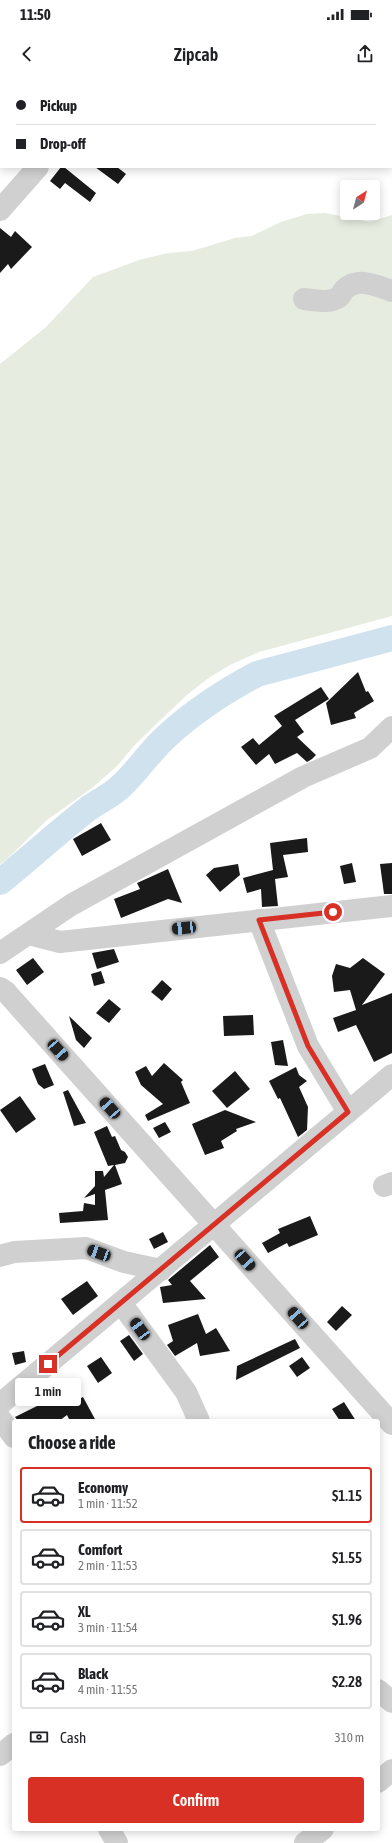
<!DOCTYPE html>
<meta charset="utf-8">
<style>
:root{--surface:#fff;--page:#f6f6f6;--text:#202124;--muted:#757577;--line:#e0e0e0;--accent:#d93025}
body{margin:0;font-family:"Asap Condensed",sans-serif;background:var(--page);color:var(--text);height:100vh;display:flex;flex-direction:column;font-size:15px;white-space:nowrap}
*{box-sizing:border-box;margin:0}
p{font-size:13px;color:var(--muted)}
.icon{flex:none;width:22px;height:22px;fill:none;stroke:currentColor;stroke-width:2;stroke-linecap:round;stroke-linejoin:round}
.map{position:relative;flex:1;overflow:hidden}
.drawer{position:absolute;left:12px;top:1339px;width:368px;height:412px;display:flex;flex-direction:column;background:var(--surface);border-radius:4px;box-shadow:0 2px 10px #0003}
.drawer>*{flex:none}
.guide{position:absolute;left:0px;top:0px;width:392px;height:88px;box-shadow:0 2px 10px #0003;display:grid;align-content:center;height:88px;padding:0 16px;background:var(--surface)}
.needle{width:26px;rotate:36deg}
.controls{position:absolute;left:340px;top:100px;display:grid;gap:8px}
.controls a{display:grid;place-items:center;width:40px;height:40px;border-radius:4px;background:var(--surface);box-shadow:0 2px 10px #0003;font-size:20px}
.end{position:absolute;width:18px;height:18px;margin:-9px;border:5px solid #d93025;background:#fff;box-shadow:0 0 0 2px #fff}
.from{border-radius:50%}
.bubble{position:absolute;height:28px;border-radius:4px;background:var(--surface);box-shadow:0 2px 10px #0003;font-size:13px;font-weight:600;line-height:28px;text-align:center}
.car{position:absolute;width:12px;height:24px;margin:-12px -6px;border-radius:5px;box-shadow:0 0 3px 1px #0007;background:linear-gradient(#222 24%,#8ab4d8 0 40%,#222 0 76%,#8ab4d8 0 86%,#222 0)}
.guide b{display:flex;align-items:center;gap:14px;height:38px;font-size:15px}
.guide b+b{border-top:1px solid var(--line)}
.guide i{width:10px;height:10px;background:var(--text)}
ul{padding:0;list-style:none}
li{display:flex;align-items:center;gap:12px;height:56px;margin:0 8px 6px;padding:0 8px;border:2px solid var(--line);border-radius:4px}
li div{flex:1}
li b{display:block;font-size:15px}
li em{font-style:normal;font-weight:600}
li.on{border-color:var(--accent)}
li>.icon{width:36px;height:36px;stroke-width:1.5}
h2{padding:0 16px;font-size:18px;line-height:48px}
.pay{display:flex;align-items:center;gap:10px;height:44px;padding:0 16px;font-size:15px}
.pay p{margin-inline-start:auto}
.cta{display:flex;gap:8px;margin-top:auto;padding:8px 16px}
.cta a{flex:1;height:46px;border-radius:4px;background:var(--accent);color:#fff;font-size:16px;font-weight:600;line-height:46px;text-align:center}
.status{display:flex;justify-content:space-between;align-items:center;height:28px;padding:0 20px;background:var(--surface);direction:ltr}
.status svg{height:11px;fill:currentColor}
header{display:flex;justify-content:space-between;align-items:center;height:52px;padding:0 16px;background:var(--surface);font-size:18px;font-weight:600}
.map>svg:first-child{display:block}
</style>
<div class="status"><b>11:50</b><svg viewBox="0 0 49 12"><path d="M0 12V9h3v3zM5 12V6h3v6zM10 12V3h3v9zM15 12V0h3v12zM26 1h20v11H26zM47 4h2v5h-2z"/></svg></div>
<header><svg class="icon" aria-label="back" viewBox="0 0 24 24"><path d="M15 5l-7 7 7 7"/></svg>Zipcab<svg class="icon" aria-label="share" viewBox="0 0 24 24"><path d="M12 15V3M7 8l5-5 5 5M5 13v7h14v-7"/></svg></header>
<div class="map">
<svg width="392" height="1763" viewBox="0 0 392 1763">
<rect width="100%" height="100%" fill="#fff"/>
<polygon fill="#e6ecdf" points="325,133 370,142 392,135 392,536 259,572 230,585 210,597 188,614 150,650 133,667 117,686 92,708 47,740 6,780 0,784 0,284 45,248 93,197 139,180 168,173 192,171 235,158 252,156 281,142 307,134"/>
<g fill="none" stroke-linecap="round" stroke-linejoin="round">
<path stroke="#cfe2ee" stroke-width="26" d="M 0,802 C 30,778 58,752 89,728 C 99,721 110,716 119,708 C 137,692 149,672 167,656 C 193,632 225,611 257,594 L 392,558"/>
</g>
<g fill="#1a1a1a">
<polygon points="61,87 64,87 96,113 90,122 65,103 60,109 50,101"/>
<polygon points="95,87 117,87 126,94 118,104"/>
<polygon points="0,148 11,157 15,151 32,167 11,189 8,184 0,193"/>
<polygon points="358,592 366,612 368,611 374,621 354,633 356,638 331,645 326,623"/>
<polygon points="321,607 329,619 295,640 304,652 297,657 316,675 312,679 307,682 297,673 275,684 269,674 256,685 241,667 253,658 259,665 282,646 274,636"/>
<polygon points="101,743 111,760 82,776 73,759"/>
<polygon points="307,758 308,772 283,775 288,797 275,799 278,826 262,827 261,809 247,813 243,798 273,790 270,763"/>
<polygon points="352,783 356,802 344,804 340,786"/>
<polygon points="392,783 392,814 384,814 380,784"/>
<polygon points="238,784 240,795 220,812 206,795 214,788"/>
<polygon points="168,789 182,823 168,819 121,838 114,819 140,809 137,803"/>
<polygon points="114,869 119,882 97,889 92,873"/>
<polygon points="33,878 44,892 27,905 16,890"/>
<polygon points="363,878 385,894 362,925 392,913 392,973 374,982 356,945 338,952 333,938 356,930 350,910 334,912 332,896 336,884 350,888"/>
<polygon points="101,891 105,903 94,906 91,894"/>
<polygon points="162,900 172,909 162,921 151,912"/>
<polygon points="109,919 121,929 109,943 96,933"/>
<polygon points="253,935 254,955 224,956 223,936"/>
<polygon points="69,936 92,958 84,968 76,960"/>
<polygon points="283,960 288,986 275,985 271,962"/>
<polygon points="164,983 183,1000 181,1002 190,1023 148,1041 145,1035 163,1024 141,1005 135,992 146,986 152,996"/>
<polygon points="45,984 54,1005 44,1009 38,1004 32,989"/>
<polygon points="296,987 299,995 307,1001 299,1007 308,1027 307,1050 298,1057 280,1018 278,1019 269,1001"/>
<polygon points="235,991 250,1009 227,1028 212,1011"/>
<polygon points="68,1010 86,1043 74,1046 63,1012"/>
<polygon points="20,1016 36,1039 16,1053 0,1030"/>
<polygon points="225,1030 256,1042 236,1049 237,1051 221,1061 224,1068 205,1075 192,1044"/>
<polygon points="165,1042 171,1052 159,1058 153,1048"/>
<polygon points="107,1046 112,1057 115,1056 121,1070 125,1072 128,1077 125,1083 115,1085 122,1104 105,1110 108,1140 60,1143 59,1133 83,1131 84,1123 95,1125 95,1114 84,1118 95,1106 95,1091 103,1091 104,1097 114,1085 108,1086 94,1052"/>
<polygon points="310,1136 318,1155 289,1167 287,1163 268,1173 262,1163 280,1153 278,1149"/>
<polygon points="163,1152 168,1162 154,1169 149,1159"/>
<polygon points="210,1165 219,1177 190,1201 206,1219 163,1223 160,1207 172,1205 168,1200"/>
<polygon points="87,1201 98,1216 73,1235 61,1219"/>
<polygon points="342,1226 352,1235 336,1251 327,1242"/>
<polygon points="198,1234 206,1254 216,1248 230,1271 200,1276 197,1263 175,1276 167,1265 173,1261 168,1245"/>
<polygon points="129,1255 143,1274 134,1281 120,1261"/>
<polygon points="295,1259 300,1268 236,1300 237,1286"/>
<polygon points="24,1271 26,1282 15,1285 12,1273"/>
<polygon points="101,1277 112,1293 98,1303 87,1286"/>
<polygon points="302,1277 310,1288 297,1297 289,1286"/>
<polygon points="55,1305 69,1324 83,1317 96,1341 70,1341 67,1335 59,1341 18,1341 15,1337 41,1324 36,1318"/>
<polygon points="344,1322 356,1341 340,1341 332,1329"/>
</g>
<g fill="none" stroke-linecap="round" stroke-linejoin="round">
<g stroke="#d0d0d0" stroke-width="22">
<polyline points="54,0 55,1"/>
<polyline points="82,0 83,1"/>
<polyline points="325,0 326,1"/>
<polyline points="115,1 116,0"/>
<polyline points="391,48 392,49"/>
<polyline points="0,130 38,87"/>
<path d="M 304,219 C 314,220 330,224 339,217 C 341,216 342,212 344,210 C 358,196 377,206 392,211"/>
<polyline points="259,840 308,966 348,1032"/>
<polyline points="29,854 60,862 392,826"/>
<polyline points="0,873 71,825 303,697 370,668 392,647"/>
<polyline points="0,908 6,912 392,1344"/>
<polyline points="384,1106 392,1103"/>
<polyline points="0,1176 14,1172 86,1168 124,1182 161,1190"/>
<polyline points="121,1223 186,1312 199,1341"/>
<polyline points="0,1324 392,995"/>
<polyline points="0,1338 14,1357"/>
<polyline points="378,1610 392,1622"/>
<polyline points="0,1675 14,1664"/>
<polyline points="378,1702 392,1690"/>
<polyline points="109,1749 117,1763"/>
<polyline points="305,1763 323,1749"/>
</g>
</g>
<g fill="none" stroke-linecap="round" stroke-linejoin="round">
<polyline stroke="#d93025" stroke-width="5" points="48,1284 348,1032 308,966 259,840 333,832"/>
</g>
</svg>
<div class="controls">
<a><svg class="needle" viewBox="-14 -14 28 28"><path d="M0-13l5 13h-10z" fill="#e53935"/><path d="M0 13l5-13h-10z" fill="#757577"/></svg></a>
</div>
<i class="end from" style="left:333px;top:832px"></i>
<i class="end" style="left:48px;top:1284px"></i>
<div class="bubble" style="left:15px;top:1298px;width:66px">1 min</div>
<i class="car" style="left:184px;top:848px;rotate:264deg"></i>
<i class="car" style="left:58px;top:970px;rotate:138deg"></i>
<i class="car" style="left:110px;top:1028px;rotate:318deg"></i>
<i class="car" style="left:99px;top:1173px;rotate:290deg"></i>
<i class="car" style="left:245px;top:1180px;rotate:138deg"></i>
<i class="car" style="left:298px;top:1238px;rotate:319deg"></i>
<i class="car" style="left:140px;top:1249px;rotate:324deg"></i>
<div class="guide">
<b><i class="from"></i>Pickup</b>
<b><i></i>Drop-off</b>
</div>
<section class="drawer">
<h2>Choose a ride</h2>
<ul>
<li class="on"><svg class="icon" aria-label="car" viewBox="0 0 24 24"><path d="M5 17H2v-5l4-1 3-4h7l3 4 3 1v5h-3M9 17h6M6 11h13"/><circle cx="7" cy="17" r="2"/><circle cx="17" cy="17" r="2"/></svg><div><b>Economy</b><p>1 min · 11:52</p></div><em>$1.15</em></li>
<li><svg class="icon" aria-label="car" viewBox="0 0 24 24"><path d="M5 17H2v-5l4-1 3-4h7l3 4 3 1v5h-3M9 17h6M6 11h13"/><circle cx="7" cy="17" r="2"/><circle cx="17" cy="17" r="2"/></svg><div><b>Comfort</b><p>2 min · 11:53</p></div><em>$1.55</em></li>
<li><svg class="icon" aria-label="car" viewBox="0 0 24 24"><path d="M5 17H2v-5l4-1 3-4h7l3 4 3 1v5h-3M9 17h6M6 11h13"/><circle cx="7" cy="17" r="2"/><circle cx="17" cy="17" r="2"/></svg><div><b>XL</b><p>3 min · 11:54</p></div><em>$1.96</em></li>
<li><svg class="icon" aria-label="car" viewBox="0 0 24 24"><path d="M5 17H2v-5l4-1 3-4h7l3 4 3 1v5h-3M9 17h6M6 11h13"/><circle cx="7" cy="17" r="2"/><circle cx="17" cy="17" r="2"/></svg><div><b>Black</b><p>4 min · 11:55</p></div><em>$2.28</em></li>
</ul>
<div class="pay"><svg class="icon" aria-label="cash" viewBox="0 0 24 24"><path d="M3 7h18v10H3z"/><circle cx="12" cy="12" r="2"/></svg>Cash<p>310 m</p></div>
<div class="cta"><a>Confirm</a></div>
</section>
</div>
